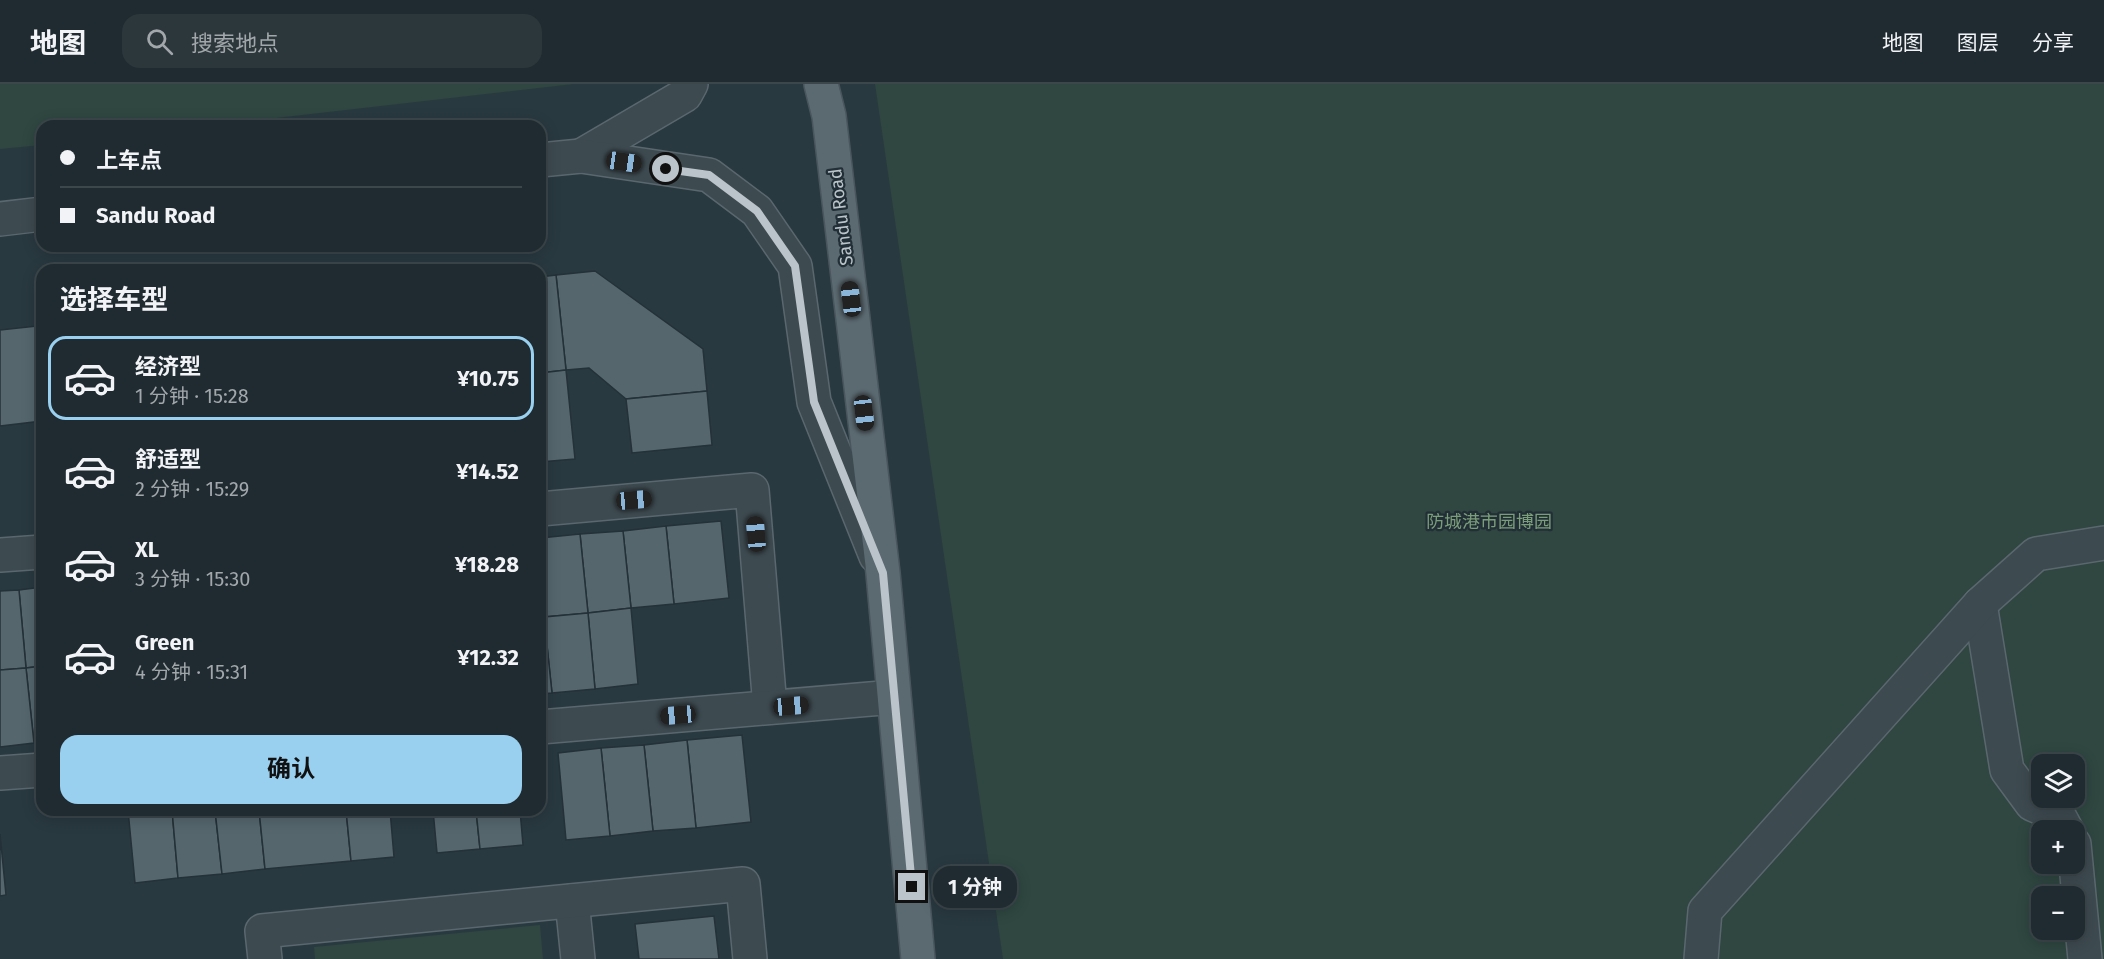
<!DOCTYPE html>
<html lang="zh">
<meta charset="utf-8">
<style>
:root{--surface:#1f2b30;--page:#2c373c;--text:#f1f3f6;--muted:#a1a7ab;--line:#3c474c;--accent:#9ad0ef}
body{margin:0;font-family:"Fira Sans","Noto Sans SC",sans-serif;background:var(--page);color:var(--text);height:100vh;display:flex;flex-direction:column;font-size:22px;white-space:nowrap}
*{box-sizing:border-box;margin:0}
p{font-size:20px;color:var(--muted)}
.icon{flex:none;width:33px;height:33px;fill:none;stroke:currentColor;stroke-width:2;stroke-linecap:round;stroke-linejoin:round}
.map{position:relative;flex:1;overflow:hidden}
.drawer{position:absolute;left:36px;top:180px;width:510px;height:552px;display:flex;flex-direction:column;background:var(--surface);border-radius:18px;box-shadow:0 3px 15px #0003,0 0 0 2px var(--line)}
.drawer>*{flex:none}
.banner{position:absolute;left:36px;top:36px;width:510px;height:132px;border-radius:18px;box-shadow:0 3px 15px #0003,0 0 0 2px var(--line);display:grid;align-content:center;height:132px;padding:0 24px;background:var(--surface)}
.fabs{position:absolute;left:2031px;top:670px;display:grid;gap:12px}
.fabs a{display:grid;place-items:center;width:54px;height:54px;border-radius:12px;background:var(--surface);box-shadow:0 3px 15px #0003,0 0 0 2px var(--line);font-size:30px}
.end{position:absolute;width:27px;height:27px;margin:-14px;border:8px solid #bac4ca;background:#111;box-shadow:0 0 0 3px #111}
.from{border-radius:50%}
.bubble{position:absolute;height:42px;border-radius:18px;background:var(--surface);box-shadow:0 3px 15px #0003,0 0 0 2px var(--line);font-size:20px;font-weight:700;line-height:42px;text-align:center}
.car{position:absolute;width:18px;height:36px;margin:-18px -9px;border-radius:8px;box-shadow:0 0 4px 2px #0007;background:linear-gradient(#222 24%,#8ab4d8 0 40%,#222 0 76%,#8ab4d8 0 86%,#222 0)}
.banner b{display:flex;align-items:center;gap:21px;height:57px;font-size:22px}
.banner b+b{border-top:2px solid var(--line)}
.banner i{width:15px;height:15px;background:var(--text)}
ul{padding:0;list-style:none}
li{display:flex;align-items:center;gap:18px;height:84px;margin:0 12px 9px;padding:0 12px;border:3px solid transparent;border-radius:18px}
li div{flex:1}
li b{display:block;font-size:22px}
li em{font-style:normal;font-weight:700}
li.on{border-color:var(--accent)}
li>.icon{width:54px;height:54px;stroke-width:1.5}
h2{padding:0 24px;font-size:27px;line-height:72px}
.primary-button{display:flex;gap:12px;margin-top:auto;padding:12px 24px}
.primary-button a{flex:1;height:69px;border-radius:18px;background:var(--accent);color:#111;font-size:24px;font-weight:700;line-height:69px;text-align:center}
header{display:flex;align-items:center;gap:36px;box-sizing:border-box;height:84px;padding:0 30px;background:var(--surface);border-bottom:2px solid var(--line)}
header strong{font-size:28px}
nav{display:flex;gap:33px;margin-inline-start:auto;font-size:21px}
.search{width:420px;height:54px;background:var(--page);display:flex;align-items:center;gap:15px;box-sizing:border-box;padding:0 21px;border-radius:18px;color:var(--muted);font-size:22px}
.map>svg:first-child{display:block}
</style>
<header>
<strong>地图</strong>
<div class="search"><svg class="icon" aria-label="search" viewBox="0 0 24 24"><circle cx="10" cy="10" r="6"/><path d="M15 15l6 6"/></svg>搜索地点</div>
<nav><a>地图</a><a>图层</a><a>分享</a></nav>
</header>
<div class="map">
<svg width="2104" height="875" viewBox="0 0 2104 875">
<rect width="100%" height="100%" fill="#293940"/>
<g fill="#2f4641" fill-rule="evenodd">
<polygon points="0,0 574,0 205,42 42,42 42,61 0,65"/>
<path d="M 875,0 L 2104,0 L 2104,875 L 1003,875 ZM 2042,681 L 2074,681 L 2074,714 L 2042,714 ZM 2042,747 L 2074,747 L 2074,780 L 2042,780 ZM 2042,813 L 2074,813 L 2074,846 L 2042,846 Z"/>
<polygon points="540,841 543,875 315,875 314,863"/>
</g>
<g fill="#55666d" stroke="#243138" stroke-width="1.5">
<polygon points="595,187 703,265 707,307 626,315 589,284 566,286 556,191"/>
<polygon points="556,191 566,286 540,289 540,193"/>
<polygon points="37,242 42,297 42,337 0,342 0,246"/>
<polygon points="37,242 42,242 42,297"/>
<polygon points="566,286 575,375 540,378 540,289"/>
<polygon points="707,307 712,361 632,369 626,315"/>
<polygon points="721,437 729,514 674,520 666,442"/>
<polygon points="666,442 674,520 631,524 623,447"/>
<polygon points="623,447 631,524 588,529 580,450"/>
<polygon points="580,450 588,529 544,533 540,490 540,454"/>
<polygon points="42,503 42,582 26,584 19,506"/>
<polygon points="19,506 26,584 0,586 0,507"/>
<polygon points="631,524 638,600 595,605 588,529"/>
<polygon points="588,529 595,605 552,609 544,533"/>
<polygon points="540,533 544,533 552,609 540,610"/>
<polygon points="42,582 42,659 34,659 26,584"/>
<polygon points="26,584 34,659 0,663 0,586"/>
<polygon points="742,651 751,738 696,744 687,656"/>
<polygon points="687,656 696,744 653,747 644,661"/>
<polygon points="644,661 653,747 610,752 601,664"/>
<polygon points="601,664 610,752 566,756 558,669"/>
<polygon points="128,726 172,726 178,794 135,799"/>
<polygon points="172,726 215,726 222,790 178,794"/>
<polygon points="215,726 259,726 265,785 222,790"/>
<polygon points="259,726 346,726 351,777 265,785"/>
<polygon points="346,726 390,726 394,773 351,777"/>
<polygon points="433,726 476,726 480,765 437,769"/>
<polygon points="476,726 520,726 523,761 480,765"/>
<polygon points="0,750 6,811 0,812"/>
<polygon points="714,832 719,875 639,875 635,840"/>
</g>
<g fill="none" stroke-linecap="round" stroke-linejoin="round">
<defs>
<g id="minor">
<polyline points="581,72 685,11 691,0"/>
<polyline points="540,76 581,72 709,91 757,127 795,182 814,318 876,472"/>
<polyline points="0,135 42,130"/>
<polyline points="540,425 752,406 770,623"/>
<polyline points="0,471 42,468"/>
<polyline points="1980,520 2007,686 2032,720 2059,732 2067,747"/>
<polyline points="540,643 894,613"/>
<polyline points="0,689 42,686"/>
<polyline points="2074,760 2085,875"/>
<polyline points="572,817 578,875"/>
<polyline points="265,875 262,847 743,800 750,875"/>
<polyline points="1701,875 1705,827 1980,520 2036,470 2104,459"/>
</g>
<polyline id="major" points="821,0 829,32 883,489 918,875"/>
</defs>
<use href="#minor" stroke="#5b676e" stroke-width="36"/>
<use href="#major" stroke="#4a565d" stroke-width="36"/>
<use href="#minor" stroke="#3d4a50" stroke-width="33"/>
<use href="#major" stroke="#5b6970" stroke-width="33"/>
</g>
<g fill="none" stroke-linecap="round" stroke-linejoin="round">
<polyline stroke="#bac4ca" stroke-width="8" points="666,85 709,91 757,127 795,182 814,318 883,489 912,803"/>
</g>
<g text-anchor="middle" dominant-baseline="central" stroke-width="4.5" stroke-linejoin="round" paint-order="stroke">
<g font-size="18" fill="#bac4ca" stroke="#222f36">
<text transform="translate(841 133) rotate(-97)">Sandu Road</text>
</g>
<g font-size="18" fill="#7b9e7a" stroke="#222f36">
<text x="1489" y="438">防城港市园博园</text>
</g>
</g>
</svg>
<div class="fabs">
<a><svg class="icon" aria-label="layers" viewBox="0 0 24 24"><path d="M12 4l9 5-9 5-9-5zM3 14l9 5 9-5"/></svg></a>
<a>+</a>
<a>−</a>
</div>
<i class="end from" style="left:666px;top:85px"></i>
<i class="end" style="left:912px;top:803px"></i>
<div class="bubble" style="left:933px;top:782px;width:84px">1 分钟</div>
<i class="car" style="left:624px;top:78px;rotate:98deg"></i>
<i class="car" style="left:851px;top:215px;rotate:353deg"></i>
<i class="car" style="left:864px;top:329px;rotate:173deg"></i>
<i class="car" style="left:634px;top:416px;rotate:85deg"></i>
<i class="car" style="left:756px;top:450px;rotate:355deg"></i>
<i class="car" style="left:791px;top:622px;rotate:85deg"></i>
<i class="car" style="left:678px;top:631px;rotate:265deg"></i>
<div class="banner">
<b><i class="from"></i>上车点</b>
<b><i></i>Sandu Road</b>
</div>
<section class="drawer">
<h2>选择车型</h2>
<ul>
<li class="on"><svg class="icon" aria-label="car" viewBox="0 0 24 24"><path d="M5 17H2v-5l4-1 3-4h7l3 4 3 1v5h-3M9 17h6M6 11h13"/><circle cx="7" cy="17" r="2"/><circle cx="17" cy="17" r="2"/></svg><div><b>经济型</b><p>1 分钟 · 15:28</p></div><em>¥10.75</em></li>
<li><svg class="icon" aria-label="car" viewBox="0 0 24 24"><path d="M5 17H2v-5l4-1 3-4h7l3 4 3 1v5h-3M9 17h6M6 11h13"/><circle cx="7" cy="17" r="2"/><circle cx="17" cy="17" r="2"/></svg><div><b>舒适型</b><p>2 分钟 · 15:29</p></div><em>¥14.52</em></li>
<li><svg class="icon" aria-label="car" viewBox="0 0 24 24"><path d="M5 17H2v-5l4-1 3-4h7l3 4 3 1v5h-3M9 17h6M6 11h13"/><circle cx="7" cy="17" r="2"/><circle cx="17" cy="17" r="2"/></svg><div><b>XL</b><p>3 分钟 · 15:30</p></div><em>¥18.28</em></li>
<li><svg class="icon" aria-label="car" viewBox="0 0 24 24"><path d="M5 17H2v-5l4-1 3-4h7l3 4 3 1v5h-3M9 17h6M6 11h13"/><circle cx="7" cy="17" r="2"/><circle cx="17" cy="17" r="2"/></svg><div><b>Green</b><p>4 分钟 · 15:31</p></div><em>¥12.32</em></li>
</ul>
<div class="primary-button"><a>确认</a></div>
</section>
</div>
